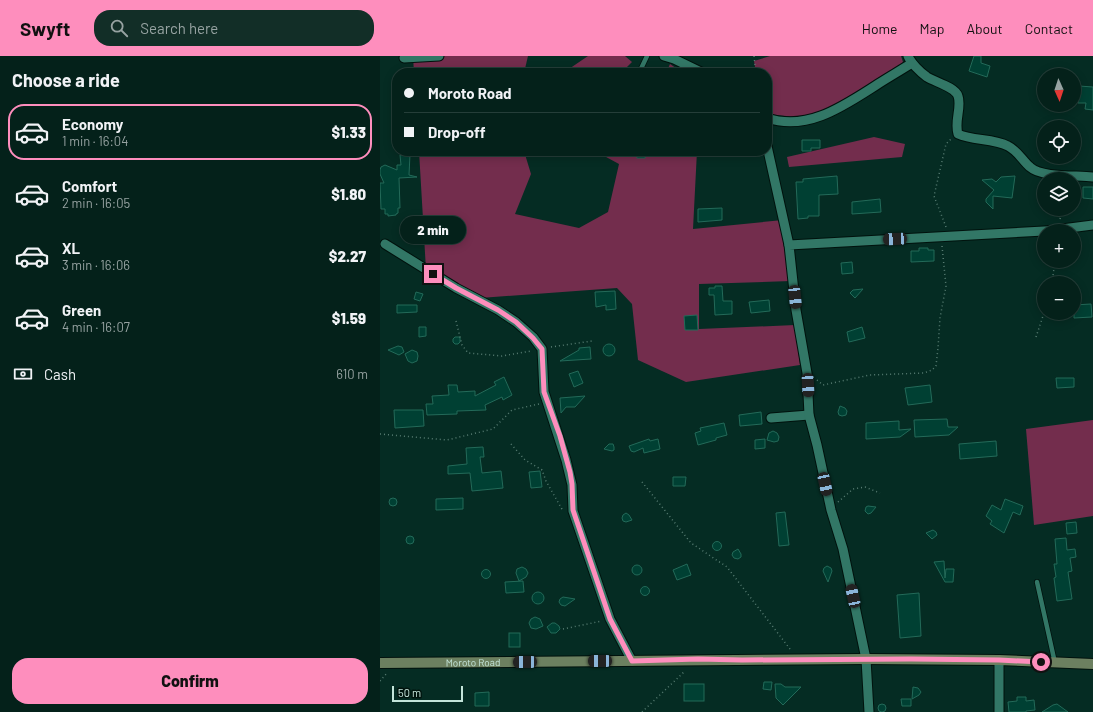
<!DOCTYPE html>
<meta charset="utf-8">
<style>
:root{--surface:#04211a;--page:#122e27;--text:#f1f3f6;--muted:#97a3a2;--line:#253e39;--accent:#fe8ebd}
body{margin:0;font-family:Barlow,sans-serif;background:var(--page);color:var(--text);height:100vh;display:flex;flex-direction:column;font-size:15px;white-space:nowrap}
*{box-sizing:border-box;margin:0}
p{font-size:13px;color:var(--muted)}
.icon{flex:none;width:22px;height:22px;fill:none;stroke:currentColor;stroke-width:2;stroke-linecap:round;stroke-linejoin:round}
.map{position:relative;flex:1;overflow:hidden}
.panel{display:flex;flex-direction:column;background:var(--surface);width:380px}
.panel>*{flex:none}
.top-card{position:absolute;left:12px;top:12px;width:380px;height:88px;border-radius:16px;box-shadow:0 2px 10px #0003,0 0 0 1px var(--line);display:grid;align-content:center;height:88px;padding:0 12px;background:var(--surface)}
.needle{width:26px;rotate:177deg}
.fabs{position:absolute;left:657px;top:12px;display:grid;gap:8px}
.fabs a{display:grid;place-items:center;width:44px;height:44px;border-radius:50%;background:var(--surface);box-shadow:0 2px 10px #0003,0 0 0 1px var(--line);font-size:20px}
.scale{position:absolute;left:12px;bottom:10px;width:71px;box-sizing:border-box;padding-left:4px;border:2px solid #c4e5da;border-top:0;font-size:11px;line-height:14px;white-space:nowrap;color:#c4e5da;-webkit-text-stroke:3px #00130d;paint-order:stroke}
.end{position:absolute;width:18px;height:18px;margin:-9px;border:5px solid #fe8ebd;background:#111;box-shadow:0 0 0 2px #111}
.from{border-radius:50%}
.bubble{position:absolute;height:28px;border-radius:14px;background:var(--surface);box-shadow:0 2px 10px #0003,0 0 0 1px var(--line);font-size:13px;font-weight:800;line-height:28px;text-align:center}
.car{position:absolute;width:12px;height:24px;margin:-12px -6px;border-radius:5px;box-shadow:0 0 3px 1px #0007;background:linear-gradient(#222 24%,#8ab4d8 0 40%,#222 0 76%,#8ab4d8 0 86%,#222 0)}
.top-card b{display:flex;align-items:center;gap:14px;height:38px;font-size:15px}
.top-card b+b{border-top:1px solid var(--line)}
.top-card i{width:10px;height:10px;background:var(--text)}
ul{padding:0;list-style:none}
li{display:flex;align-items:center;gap:12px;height:56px;margin:0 8px 6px;padding:0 4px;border:2px solid transparent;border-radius:16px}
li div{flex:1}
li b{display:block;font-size:15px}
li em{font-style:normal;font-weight:800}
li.on{border-color:var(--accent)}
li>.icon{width:36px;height:36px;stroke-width:1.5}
h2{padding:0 12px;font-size:18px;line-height:48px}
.pay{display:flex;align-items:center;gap:10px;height:44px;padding:0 12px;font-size:15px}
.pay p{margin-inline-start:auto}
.action{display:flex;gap:8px;margin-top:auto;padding:8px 12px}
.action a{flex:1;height:46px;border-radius:16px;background:var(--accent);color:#111;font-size:16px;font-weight:800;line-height:46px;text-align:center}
header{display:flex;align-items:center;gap:24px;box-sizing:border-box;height:56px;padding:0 20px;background:var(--accent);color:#111}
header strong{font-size:19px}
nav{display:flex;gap:22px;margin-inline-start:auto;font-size:14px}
.search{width:280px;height:36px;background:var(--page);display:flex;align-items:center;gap:10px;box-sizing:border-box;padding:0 14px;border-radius:16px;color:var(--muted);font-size:15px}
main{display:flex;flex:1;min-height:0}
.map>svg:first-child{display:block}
</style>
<header>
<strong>Swyft</strong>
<div class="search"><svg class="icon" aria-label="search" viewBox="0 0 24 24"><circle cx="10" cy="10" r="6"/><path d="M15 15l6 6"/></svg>Search here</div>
<nav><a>Home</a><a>Map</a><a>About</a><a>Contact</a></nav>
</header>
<main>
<section class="panel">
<h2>Choose a ride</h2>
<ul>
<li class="on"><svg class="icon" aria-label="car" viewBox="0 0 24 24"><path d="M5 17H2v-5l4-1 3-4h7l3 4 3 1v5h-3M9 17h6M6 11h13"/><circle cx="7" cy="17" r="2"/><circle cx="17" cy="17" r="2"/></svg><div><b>Economy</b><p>1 min · 16:04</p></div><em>$1.33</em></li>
<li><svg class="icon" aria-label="car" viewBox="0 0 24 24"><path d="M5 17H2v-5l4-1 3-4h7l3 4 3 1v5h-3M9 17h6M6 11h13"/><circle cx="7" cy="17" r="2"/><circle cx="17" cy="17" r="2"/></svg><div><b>Comfort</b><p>2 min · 16:05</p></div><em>$1.80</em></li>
<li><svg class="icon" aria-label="car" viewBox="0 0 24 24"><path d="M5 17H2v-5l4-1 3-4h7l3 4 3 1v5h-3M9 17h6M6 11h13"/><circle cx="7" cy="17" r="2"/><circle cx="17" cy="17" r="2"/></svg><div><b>XL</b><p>3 min · 16:06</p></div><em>$2.27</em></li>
<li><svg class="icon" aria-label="car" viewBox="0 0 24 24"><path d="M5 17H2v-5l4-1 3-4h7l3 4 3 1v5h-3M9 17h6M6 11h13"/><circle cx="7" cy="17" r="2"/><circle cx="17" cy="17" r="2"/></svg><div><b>Green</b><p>4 min · 16:07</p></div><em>$1.59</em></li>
</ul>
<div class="pay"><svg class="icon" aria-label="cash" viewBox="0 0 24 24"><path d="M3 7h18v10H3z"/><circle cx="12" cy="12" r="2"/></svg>Cash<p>610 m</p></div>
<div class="action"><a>Confirm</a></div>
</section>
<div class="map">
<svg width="713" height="656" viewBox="0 0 713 656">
<rect width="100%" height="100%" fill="#052c23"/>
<g fill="#732d4d">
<polygon points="33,0 148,0 144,17 34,17"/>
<polygon points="208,0 245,0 252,6 241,17 183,17"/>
<polygon points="390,0 521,0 523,6 501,31 435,63 387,58 387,17 376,17 374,5"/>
<polygon points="290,8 303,17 286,17"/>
<polygon points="494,81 525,88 522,101 409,111 407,101"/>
<polygon points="39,95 144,95 151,118 135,158 199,172 228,156 239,108 215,95 317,95 313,173 403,164 411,225 319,228 319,273 415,269 420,309 306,326 258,304 252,248 237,232 100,242 46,214"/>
<polygon points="713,364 713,460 654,469 646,373"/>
</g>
<g fill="#004033" stroke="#236a59">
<polygon points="594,0 601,0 601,7 610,10 607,21 589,15"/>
<polygon points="699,30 713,31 713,54 705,53 706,47 698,47"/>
<polygon points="422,84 440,84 440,92 431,92 431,95 422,95"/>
<rect x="257" y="95" width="8" height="7"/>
<polygon points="30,98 29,119 37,121 19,122 20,152 18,152 18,157 16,158 16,159 8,160 8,158 5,158 5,153 1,153 0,127 4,127 0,118 0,114 1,111 5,109 17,114 17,109 21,109 20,99"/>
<polygon points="457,120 458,138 439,139 439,160 428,160 428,162 418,163 416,126 423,126 423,123"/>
<polygon points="635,120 632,142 613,140 613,153 606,146 606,143 614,134 602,124 612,123 616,126 621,121"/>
<polygon points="703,131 713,131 713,143 703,142"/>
<polygon points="500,143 501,156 472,158 472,146"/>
<polygon points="342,152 342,164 318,166 318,153"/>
<polygon points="539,192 548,192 548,194 554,194 554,205 531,206 531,195 539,195"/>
<polygon points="472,206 473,217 462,218 461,207"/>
<polygon points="335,230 342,230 343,245 352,245 352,258 335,259 334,239 329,239 329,232 335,232"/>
<polygon points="483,233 475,242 470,237 473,234"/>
<polygon points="235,235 236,253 226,254 226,249 216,251 215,236"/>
<polygon points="36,236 43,238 40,245 34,243"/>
<polygon points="389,244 390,255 371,257 369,246"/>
<polygon points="711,248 712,261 694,262 694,249"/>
<polygon points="17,249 37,249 37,256 17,257"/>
<polygon points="317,259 318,274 305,274 304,260"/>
<polygon points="39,271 46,271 46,280 39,281"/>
<polygon points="482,271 485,282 469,286 467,276"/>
<polygon points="75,281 80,281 80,286 78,288 75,288 73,286 73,283"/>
<circle cx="229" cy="294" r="6"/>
<polygon points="18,290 22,291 24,296 19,299 8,294"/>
<polygon points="210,291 211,303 180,305 199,294 199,292"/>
<polygon points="32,294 37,296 38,300 37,305 32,307 28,305 25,298"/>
<polygon points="198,315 203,327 194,331 189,318"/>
<polygon points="124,321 132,339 123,344 122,341 105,349 106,354 77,355 77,358 47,359 46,348 53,348 52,340 69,339 68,329 77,329 78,336 95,335 95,340 116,329 114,326"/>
<polygon points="676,322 694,322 694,331 677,332"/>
<polygon points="550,329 552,346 528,349 525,332"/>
<polygon points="205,340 195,351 186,351 181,357 180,342"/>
<polygon points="460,350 465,352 467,355 466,359 462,360 459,359 458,356"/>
<polygon points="14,354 43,354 44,370 15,372"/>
<polygon points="381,356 382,368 360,370 359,359"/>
<polygon points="567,363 568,371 578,371 569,379 535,381 534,364"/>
<polygon points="519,365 519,374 531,373 520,381 486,383 486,367"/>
<polygon points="344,367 347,379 336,382 336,384 318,389 315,377 321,375 320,372"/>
<polygon points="393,375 397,377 399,381 398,385 394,386 387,384 389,377"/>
<polygon points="269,383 270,385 278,383 280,393 264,397 263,392 254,396 251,395 249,390"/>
<polygon points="385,383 385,392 375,393 375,384"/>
<polygon points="616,385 617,400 580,403 579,388"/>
<polygon points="229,388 233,388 234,391 234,394 232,395 224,393"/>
<polygon points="103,391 104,401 100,401 102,417 121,415 123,432 92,435 90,417 68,418 68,410 87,408 86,392"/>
<polygon points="160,415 162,431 151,432 149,416"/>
<polygon points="293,421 306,421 305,430 293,430"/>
<circle cx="13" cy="446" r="4"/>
<polygon points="83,442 83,453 56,454 56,443"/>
<polygon points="625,443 643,450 640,459 633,456 624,477 610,468 612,465 606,460 612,449 621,454"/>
<polygon points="486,451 488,450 496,451 491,457 488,458 485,455"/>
<polygon points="405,456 409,489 399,490 396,457"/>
<polygon points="246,457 249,459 252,464 246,466 243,465 242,462 243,459"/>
<polygon points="696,466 697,477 687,478 686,467"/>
<polygon points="553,474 556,476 557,479 552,483 546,477"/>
<circle cx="30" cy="484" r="4"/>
<polygon points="686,482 687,494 695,493 696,501 690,502 692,515 688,516 692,543 677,545 674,522 676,521 674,508 677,508 675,483"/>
<circle cx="337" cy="490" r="4.5"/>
<polygon points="358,493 361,498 361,501 358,503 354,502 352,499 353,496"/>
<polygon points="564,505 565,522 566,513 574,513 573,526 565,526 554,506"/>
<polygon points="307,508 311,519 297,524 293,514"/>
<circle cx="257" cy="514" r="5"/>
<polygon points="447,510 451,512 452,515 448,526 443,515 444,512"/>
<polygon points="142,511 146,513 148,517 146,521 139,525 136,517 137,513"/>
<circle cx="106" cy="518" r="4.5"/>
<polygon points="143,525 144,536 126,537 125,526"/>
<circle cx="265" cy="535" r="4.5"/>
<circle cx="158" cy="542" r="6"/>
<polygon points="539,537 541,580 520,582 517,539"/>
<polygon points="183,541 195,543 185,550 181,549 179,546 180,543"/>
<polygon points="155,561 160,563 163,570 156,573 151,572 149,567 151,563"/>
<polygon points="172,567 175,567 179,570 180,573 176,577 171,577 167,571"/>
<rect x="129" y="577" width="11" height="14"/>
<polygon points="384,626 392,626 391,634 383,633"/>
<rect x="304" y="628" width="20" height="17"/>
<polygon points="395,628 401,628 405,631 421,631 403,649 396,642"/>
<polygon points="533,631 538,632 541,636 539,639 532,643"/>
<polygon points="109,636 109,650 95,650 95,637"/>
<polygon points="637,641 646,641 646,645 654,644 655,654 646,655 646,656 629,656 628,646 637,645"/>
<polygon points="521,643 531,643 531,650 522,650"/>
<polygon points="677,648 688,656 662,656 673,649"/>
<circle cx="502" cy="652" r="4"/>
</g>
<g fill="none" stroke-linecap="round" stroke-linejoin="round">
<defs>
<g id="service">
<polyline points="259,17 267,0"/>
<polyline points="657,526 675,607"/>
</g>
<g id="minor">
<polyline points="284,0 294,3 323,17"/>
<path d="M 528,0 C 531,7 540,16 547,21 C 555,26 575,31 578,40 C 582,51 574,65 578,78 C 593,85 613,82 628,90 C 638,95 642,104 650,111 C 662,122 697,119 713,121"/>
<polyline points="24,2 59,0"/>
<path d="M 387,62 C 428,76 465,49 498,28 C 509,21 521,14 532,7"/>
<polyline points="387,90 409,189"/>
<polyline points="666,175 713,169"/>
<polyline points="5,188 76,232 118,254 136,266 153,281 162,293 164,336 186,404 192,429 193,455 230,563 252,605"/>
<polyline points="391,362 429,359"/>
<polyline points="489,656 486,603 463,493 451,454 437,389 429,359 427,317 416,254 409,189 664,175"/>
<polyline points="619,656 619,604"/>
</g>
<g id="secondary">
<path id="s1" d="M 0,607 L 486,603 L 619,604 L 713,608"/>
</g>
</defs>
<use href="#service" stroke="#00120d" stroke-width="6"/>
<use href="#minor" stroke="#00120d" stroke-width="11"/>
<use href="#secondary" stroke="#00120d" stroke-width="12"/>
<g stroke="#577c72" stroke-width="1.5" stroke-dasharray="1 3" stroke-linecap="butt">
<polyline points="374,0 376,17"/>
<polyline points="680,163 683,153"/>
<polyline points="566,171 554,140 566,88 571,83"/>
<polyline points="672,227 675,205"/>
<polyline points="76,265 82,289 88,297 122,300 151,295"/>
<polyline points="656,281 664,257"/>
<polyline points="171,291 212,285"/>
<polyline points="437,324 443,329 490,319 544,317 552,314 556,310 558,292 560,262 566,230 562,190"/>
<polyline points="0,378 67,384 113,373 132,354 159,348"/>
<polyline points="131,388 145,404 162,414 166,425 183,455"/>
<polyline points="262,426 311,487 347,511 410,593"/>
<polyline points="458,446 473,433 485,431 500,437"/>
<polyline points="183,573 222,565"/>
<polyline points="0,625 7,617"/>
<polyline points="262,656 305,615"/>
</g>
<use href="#service" stroke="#327766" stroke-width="4.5"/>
<use href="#minor" stroke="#327766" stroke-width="9"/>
<use href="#secondary" stroke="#6c8060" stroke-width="10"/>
</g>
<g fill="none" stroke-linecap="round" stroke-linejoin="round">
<polyline stroke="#fe8ebd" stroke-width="5" points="53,218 76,232 118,254 136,266 153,282 162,293 164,336 180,380 190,416 192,428 193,454 230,563 252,605 318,603 362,604 531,603 619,604 661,606"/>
</g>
<g text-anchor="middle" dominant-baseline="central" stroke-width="3" stroke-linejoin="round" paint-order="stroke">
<g font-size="10" fill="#c4e5da" stroke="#00130d">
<text stroke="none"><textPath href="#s1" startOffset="93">Moroto Road</textPath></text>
</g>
</g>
</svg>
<div class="fabs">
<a><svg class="needle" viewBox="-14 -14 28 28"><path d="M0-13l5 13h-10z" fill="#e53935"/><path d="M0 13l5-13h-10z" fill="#97a3a2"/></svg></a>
<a><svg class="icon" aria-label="locate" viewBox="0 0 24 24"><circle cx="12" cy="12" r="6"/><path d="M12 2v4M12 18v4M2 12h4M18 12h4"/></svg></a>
<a><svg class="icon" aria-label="layers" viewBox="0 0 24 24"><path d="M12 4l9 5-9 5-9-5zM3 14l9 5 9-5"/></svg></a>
<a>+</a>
<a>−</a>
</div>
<div class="scale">50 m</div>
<i class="end from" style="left:661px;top:606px"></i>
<i class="end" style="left:53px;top:218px"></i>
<div class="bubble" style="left:20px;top:160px;width:66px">2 min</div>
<i class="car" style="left:515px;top:183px;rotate:267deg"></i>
<i class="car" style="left:415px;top:241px;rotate:174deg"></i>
<i class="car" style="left:428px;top:329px;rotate:177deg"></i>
<i class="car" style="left:445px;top:428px;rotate:168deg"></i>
<i class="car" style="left:473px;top:540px;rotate:348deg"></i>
<i class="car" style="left:220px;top:605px;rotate:270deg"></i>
<i class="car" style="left:145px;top:606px;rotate:269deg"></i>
<div class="top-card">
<b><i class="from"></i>Moroto Road</b>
<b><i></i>Drop-off</b>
</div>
</div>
</main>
